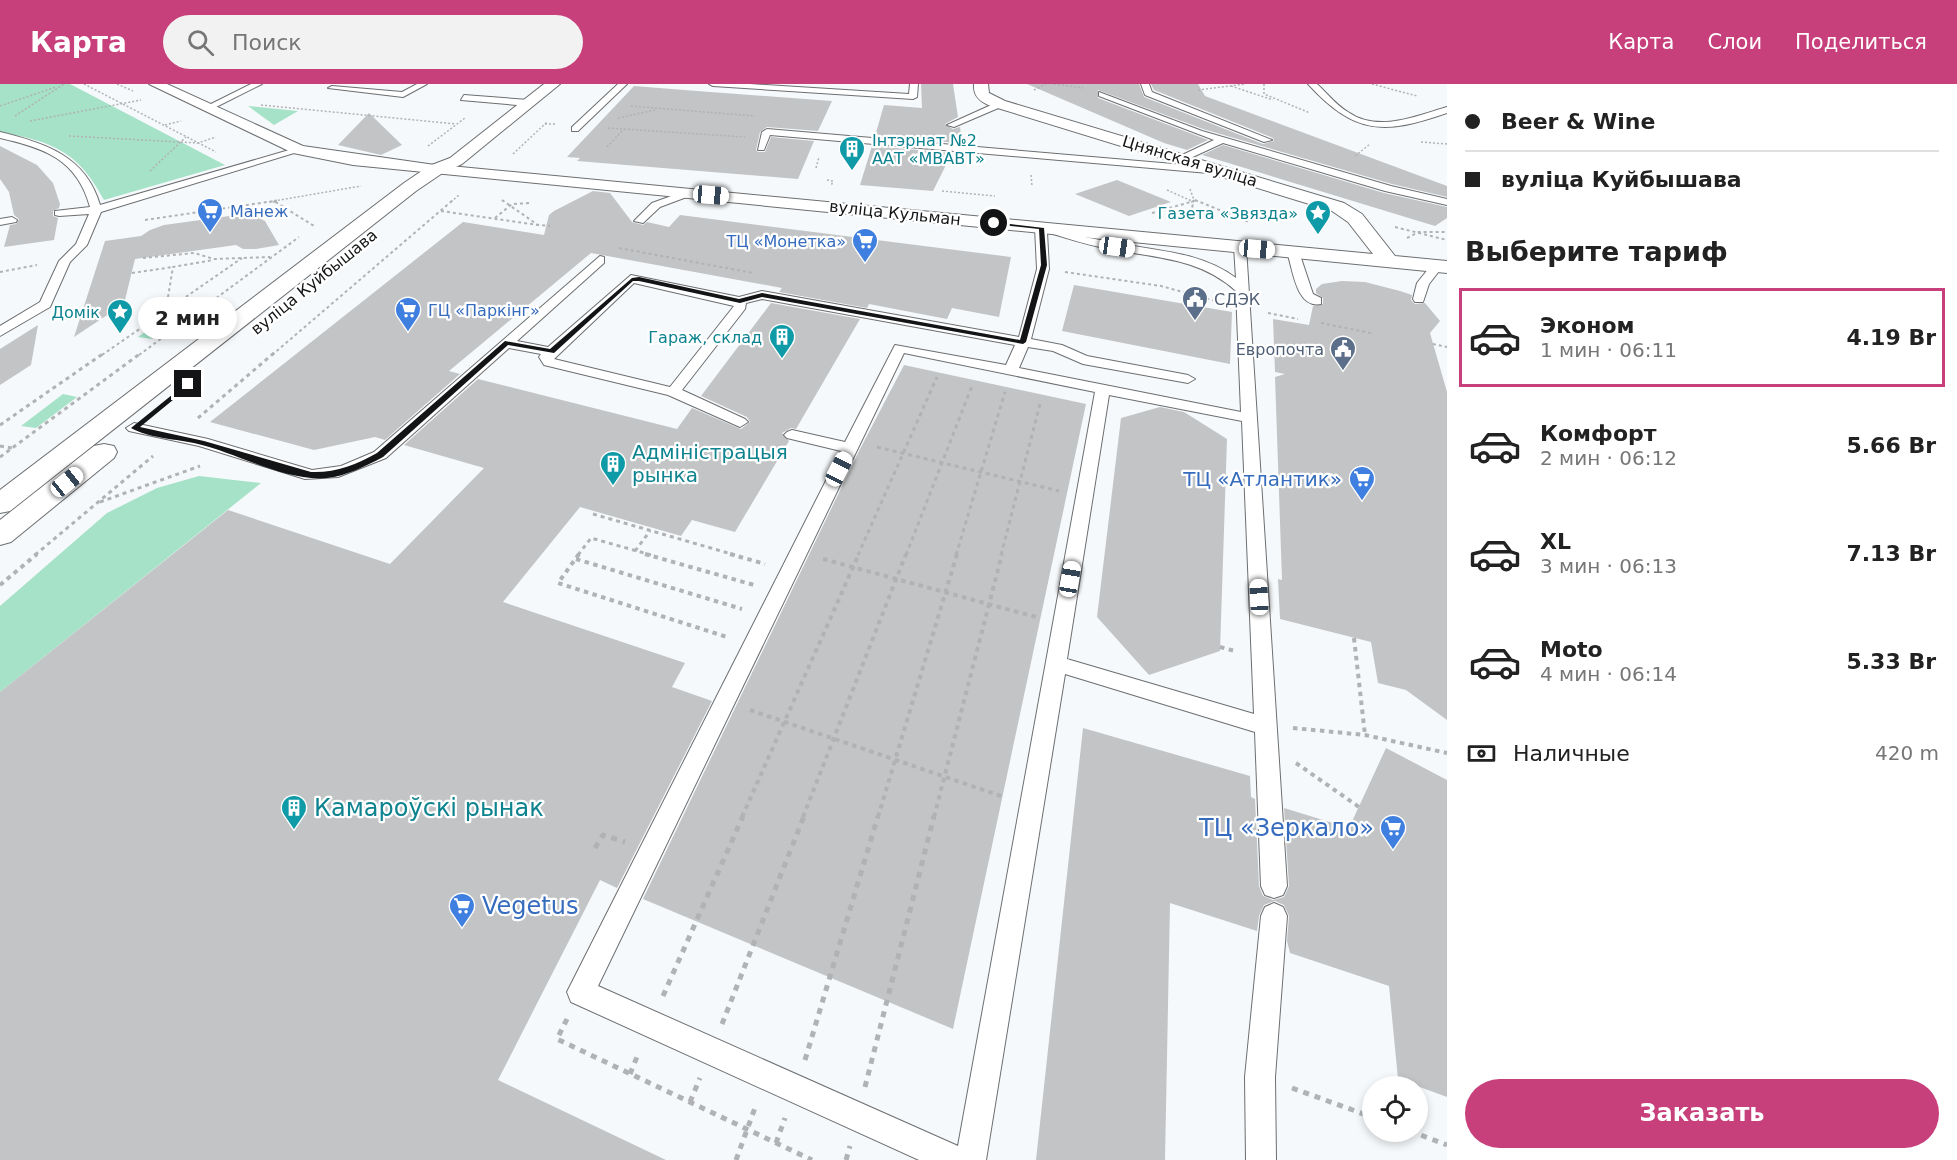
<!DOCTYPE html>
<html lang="ru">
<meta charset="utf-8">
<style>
:root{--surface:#fff;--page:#f2f2f2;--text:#222;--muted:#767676;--line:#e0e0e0;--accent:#c73f7b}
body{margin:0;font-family:"DejaVu Sans",sans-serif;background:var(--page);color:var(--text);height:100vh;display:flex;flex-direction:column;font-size:22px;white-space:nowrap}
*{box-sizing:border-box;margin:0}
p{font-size:20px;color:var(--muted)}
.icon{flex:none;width:33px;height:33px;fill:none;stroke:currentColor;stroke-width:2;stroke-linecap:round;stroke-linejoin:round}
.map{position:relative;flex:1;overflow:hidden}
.sheet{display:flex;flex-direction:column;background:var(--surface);width:510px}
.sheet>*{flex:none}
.top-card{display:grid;align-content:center;height:132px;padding:0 18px;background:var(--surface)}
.buttons{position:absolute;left:1362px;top:992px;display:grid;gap:12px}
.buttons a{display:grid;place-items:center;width:66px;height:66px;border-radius:50%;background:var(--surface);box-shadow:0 3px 9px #0003;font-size:30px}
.end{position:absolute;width:27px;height:27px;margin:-14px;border:8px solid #131415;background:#fff;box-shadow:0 0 0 3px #fff}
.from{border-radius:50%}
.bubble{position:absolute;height:42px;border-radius:21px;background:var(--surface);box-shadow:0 3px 9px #0003;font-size:20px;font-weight:700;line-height:42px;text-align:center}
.car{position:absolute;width:18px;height:36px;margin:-18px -9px;border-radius:8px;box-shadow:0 0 4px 2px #0007;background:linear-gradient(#fff 24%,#345 0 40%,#fff 0 76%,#345 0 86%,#fff 0)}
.top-card b{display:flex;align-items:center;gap:21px;height:57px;font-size:22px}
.top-card b+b{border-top:2px solid var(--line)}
.top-card i{width:15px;height:15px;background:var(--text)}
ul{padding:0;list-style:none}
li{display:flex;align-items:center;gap:18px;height:99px;margin:0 12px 9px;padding:0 6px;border:3px solid transparent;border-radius:0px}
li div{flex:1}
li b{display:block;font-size:22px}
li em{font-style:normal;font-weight:700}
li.on{border-color:var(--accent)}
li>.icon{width:54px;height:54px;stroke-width:1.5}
h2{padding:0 18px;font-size:27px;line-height:72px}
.pay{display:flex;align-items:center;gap:15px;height:66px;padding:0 18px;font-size:22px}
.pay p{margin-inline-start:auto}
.cta{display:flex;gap:12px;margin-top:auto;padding:12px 18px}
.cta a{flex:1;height:69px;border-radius:36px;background:var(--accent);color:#fff;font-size:24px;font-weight:700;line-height:69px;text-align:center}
header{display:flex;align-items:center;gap:36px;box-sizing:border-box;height:84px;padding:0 30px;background:var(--accent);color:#fff}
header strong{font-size:28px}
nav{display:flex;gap:33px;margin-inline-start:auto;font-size:21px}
.search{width:420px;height:54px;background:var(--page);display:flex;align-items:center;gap:15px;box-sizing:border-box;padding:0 21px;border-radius:33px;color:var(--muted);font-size:22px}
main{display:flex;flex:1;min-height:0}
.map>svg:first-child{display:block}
</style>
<header>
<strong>Карта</strong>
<div class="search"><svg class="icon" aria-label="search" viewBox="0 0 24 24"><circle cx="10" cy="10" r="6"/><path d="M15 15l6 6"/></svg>Поиск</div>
<nav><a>Карта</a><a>Слои</a><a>Поделиться</a></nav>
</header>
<main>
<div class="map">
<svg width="1447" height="1076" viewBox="0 0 1447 1076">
<rect width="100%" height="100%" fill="#f6f9fb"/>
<g fill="#a5e2c7">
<path d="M 0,0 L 70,0 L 225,81 L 104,116 C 78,67 53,58 0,48 Z"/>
<polygon points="248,22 298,27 274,41"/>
<polygon points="171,229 184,230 152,255 138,253"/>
<polygon points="63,310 77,313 36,344 21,342"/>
<polygon points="199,392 261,399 0,608 0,522 107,429 157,404"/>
</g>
<g fill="#c2c4c6">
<polygon points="921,0 953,0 958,33 945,40 953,45 960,43 961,51 957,59 875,52 884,21 922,24"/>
<polygon points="1027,0 1139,0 1144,13 1263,60 1274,57 1273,54 1154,6 1151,0 1198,0 1205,12 1447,102 1447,113 1392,100 1203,45 1098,6 1098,14 1208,56 1187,66 1164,59"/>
<polygon points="634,2 684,6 832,17 818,47 767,43 760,48 756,66 758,68 765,68 771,53 814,57 798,95 577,77 580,74 567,73"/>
<polygon points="369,29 402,61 381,71 338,61"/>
<polygon points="1223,61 1384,109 1447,123 1447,134 1435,142 1202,71"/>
<polygon points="0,62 37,81 53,99 60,120 59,124 53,127 53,132 58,134 54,156 4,163 10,141 16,140 19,135 14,131 9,108 0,95"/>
<polygon points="872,62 952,69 933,107 860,101"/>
<polygon points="1117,96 1171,118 1129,132 1075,110"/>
<polygon points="593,107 610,109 632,138 643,141 647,138 669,143 680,131 1011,173 999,233 952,224 947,235 869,220 867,224 779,208 782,204 591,169 449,287 460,290 385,356 375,353 314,366 210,338 463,138 544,151 549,131 554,127"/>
<polygon points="244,130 255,132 265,137 279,161 256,165 243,165 236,161 135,175 124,220 74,253 105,157 141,152 150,146 164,141"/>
<polygon points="1342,197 1365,198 1400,207 1412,211 1411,216 1415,220 1425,219 1440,237 1430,249 1447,308 1447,636 1406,606 1378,599 1371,558 1280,535 1278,495 1282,496 1275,293 1285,290 1275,288 1273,235 1309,241 1313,222 1323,220 1323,214 1316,209 1316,205 1322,200"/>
<polygon points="1074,201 1232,228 1230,280 1062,247"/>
<polygon points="771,219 860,235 796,345 791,344 782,349 789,357 735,448 692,436 681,452 580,423 503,518 685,579 672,603 712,617 617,804 600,796 498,996 666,1076 0,1076 0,608 228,426 390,480 484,384 404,361 478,295 677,345 692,324 741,345 750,338 747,333 701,312"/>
<polygon points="38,241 31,281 0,301 0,265"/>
<polygon points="904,281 1086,320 953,945 643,815 859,367"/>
<polygon points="1160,323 1184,328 1227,355 1220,567 1149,591 1097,533 1121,334"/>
<polygon points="1083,644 1250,692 1251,713 1255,715 1259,802 1263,812 1273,816 1284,813 1289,802 1284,724 1349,744 1386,664 1447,696 1447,1013 1398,995 1389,902 1290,869 1287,857 1289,832 1284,821 1275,817 1264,821 1259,832 1257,847 1170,819 1165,1076 1036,1076"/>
</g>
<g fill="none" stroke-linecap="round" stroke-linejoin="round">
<defs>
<g id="service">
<polygon points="251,0 262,0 210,26 203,24"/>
<polygon points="417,0 427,0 403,13 328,4 332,2 402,8"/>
<polygon points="618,0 627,0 578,47 572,47 572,43"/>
<polygon points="709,0 750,0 909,10 910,0 918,0 917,13 913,15 713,2"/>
<polygon points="1141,0 1149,0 1152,8 1272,56 1264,58 1145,11"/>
<path d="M 1308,0 L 1317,0 C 1327,9 1336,21 1348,28 C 1378,49 1416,32 1447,23 L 1447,29 C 1384,51 1355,51 1308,0 Z"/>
<polygon points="1099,8 1202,47 1391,102 1447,115 1447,121 1385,107 1223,59 1184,77 1178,77 1178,73 1214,56 1099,12"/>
<polygon points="464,11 529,16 533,19 529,22 461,16"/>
<polygon points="1000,17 1003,22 954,43 947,41"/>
<polygon points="767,45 1220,84 1225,87 1220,90 770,51 764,66 758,66 762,48"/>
<path d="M 0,48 C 45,59 86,72 100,121 L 296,64 L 304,66 L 101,128 L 87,161 L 70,178 L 50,223 L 0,252 L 0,242 L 40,218 L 59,177 L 76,160 L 89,130 L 59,132 L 55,131 L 55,127 L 90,123 C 77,75 44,64 0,54 Z"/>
<polygon points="688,106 693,109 692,111 660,123 643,139 634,137 652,119"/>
<polygon points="12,133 17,136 16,138 0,141 0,135"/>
<path d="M 1041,141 C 1063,148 1092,155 1116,159 C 1157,167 1202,168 1236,194 L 1234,163 L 1240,160 L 1246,163 L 1287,802 L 1283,811 L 1274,814 L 1265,811 L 1261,802 L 1255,648 L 1065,590 L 986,1076 L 919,1076 L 571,918 L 567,908 L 841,367 L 787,354 L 784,351 L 787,348 L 792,346 L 845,358 L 895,261 L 1006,281 L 1015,261 L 762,215 L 746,219 L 745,225 L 682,306 L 745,335 L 748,338 L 740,343 L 668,311 L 544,281 L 539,273 L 541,270 L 509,264 L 386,374 L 338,393 L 305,395 L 199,362 L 129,347 L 126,344 L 134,339 L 208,355 L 312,386 L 341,382 L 374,368 L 600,172 L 604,173 L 604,179 L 517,257 L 548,263 L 631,191 L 739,213 L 762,207 L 1019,253 L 1037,185 L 1035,144 ZM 1047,148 C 1069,155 1091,162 1115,166 C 1159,174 1201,175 1236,207 L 1241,328 L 1019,284 L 1028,263 L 1053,267 L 1083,280 L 1188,299 L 1195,295 L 1188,291 L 1087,272 L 1062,261 L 1031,255 L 1049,185 ZM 634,199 L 734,222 L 670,303 L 554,275 ZM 904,269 L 1095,308 L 958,1062 L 598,902 ZM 1109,311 L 1242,337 L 1254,630 L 1067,575 Z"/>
<path d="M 1293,165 L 1299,168 L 1313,210 L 1321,214 L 1321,220 C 1296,225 1293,185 1287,168 Z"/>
<polygon points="1433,179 1443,182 1429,200 1423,218 1415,218 1413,215 1417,199"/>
<polygon points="1274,819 1283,823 1287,832 1275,993 1276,1076 1246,1076 1245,993 1261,832 1265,823"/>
</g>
<path id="minor" d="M 149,0 L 167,0 L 303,62 L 435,81 L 443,85 L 450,82 L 1373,170 L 1348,138 L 1332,127 L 991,22 C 980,18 973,12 974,0 L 988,0 L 989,9 L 1005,17 L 1344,119 L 1362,130 L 1395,172 L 1447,177 L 1447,189 L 353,81 L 293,69 Z"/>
<g id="secondary">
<polygon points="544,0 560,0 462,80 441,90 416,107 10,427 0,429 0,406 404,99 429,82 450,74"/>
<polygon points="104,360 114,362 117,368 114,374 11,458 0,461 0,436 94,362"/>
</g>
</defs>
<use href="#service" stroke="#6c6e70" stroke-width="2"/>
<use href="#minor" stroke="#6c6e70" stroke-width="2"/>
<use href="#secondary" stroke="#6c6e70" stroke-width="2"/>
<g stroke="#b0b2b4" stroke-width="1.5" stroke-dasharray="2 2" stroke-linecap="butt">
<polyline points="84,0 216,68"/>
<polyline points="117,0 133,7"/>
<polyline points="1054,0 1083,4"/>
<polyline points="1264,0 1264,10 1310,29"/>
<polyline points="1372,0 1417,12"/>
<polyline points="1231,2 1273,16"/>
<polyline points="1034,6 1046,0"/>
<polyline points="1198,6 1246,0"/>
<polyline points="261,21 456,40"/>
<polyline points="0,22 56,3"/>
<polyline points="631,22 755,32"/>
<polyline points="15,32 64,0"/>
<polyline points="618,34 655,26"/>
<polyline points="30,37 141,16"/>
<polyline points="545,40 556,40"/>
<polyline points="165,41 181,37"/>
<polyline points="608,44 745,53"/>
<polyline points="69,52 198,59 216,53"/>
<polyline points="1421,58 1447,60"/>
<polyline points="428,62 465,34"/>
<polyline points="607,63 624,45"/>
<polyline points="513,70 547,38"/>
<polyline points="1355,72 1370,60"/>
<polyline points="816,84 819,73"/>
<polyline points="150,87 186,53"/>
<polyline points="1031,91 1032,102"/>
<polyline points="827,96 833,97 831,102"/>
<polyline points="1190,105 1194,116 1198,118"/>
<polyline points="1167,106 1194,118"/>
<polyline points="942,107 995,112"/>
<polyline points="502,116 504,118"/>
<polyline points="274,117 361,102"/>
<polyline points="269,118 275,118"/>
<polyline points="451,118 459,111"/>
<polyline points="1191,118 1194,117"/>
</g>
<g stroke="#b0b2b4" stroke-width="2" stroke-dasharray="3 3" stroke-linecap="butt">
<polyline points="502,116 538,141 550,142"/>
<polyline points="1195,116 1249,138"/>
<polyline points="274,117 279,116"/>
<polyline points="441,127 538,141"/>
<polyline points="1152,129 1194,117"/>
<polyline points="495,134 512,120 530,119"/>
<polyline points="1189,135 1194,116"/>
<polyline points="145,136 274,117 314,142"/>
<polyline points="1395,143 1447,156"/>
<polyline points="1407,154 1419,148 1447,148"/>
<polyline points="619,164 753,189"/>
<polyline points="143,174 194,169 214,175 270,173"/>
<polyline points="0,188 37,181"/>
<polyline points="1065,188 1161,202 1219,218"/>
<polyline points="132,189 173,183"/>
<polyline points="166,225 173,183 213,176"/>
<polyline points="1268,229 1298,235"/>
<polyline points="1321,239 1371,249"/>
<polyline points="1433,260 1447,263"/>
<polyline points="102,271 242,174"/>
<polyline points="139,271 299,153"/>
<polyline points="272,271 453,116"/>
</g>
<g stroke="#b0b2b4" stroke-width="3" stroke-dasharray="4 4" stroke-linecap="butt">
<polyline points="198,334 274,269"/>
<polyline points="0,341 104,269"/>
<polyline points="0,362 12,364"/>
<polyline points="877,363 1059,407"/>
<polyline points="0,373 141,269"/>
<polyline points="100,418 200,382"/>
<polyline points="593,430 735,471"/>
<polyline points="635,467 650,447"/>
<polyline points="35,471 153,372"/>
<polyline points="578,471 591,454 651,471"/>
<polyline points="858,471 937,293"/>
<polyline points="906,471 972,302"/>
<polyline points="956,471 1005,308"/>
<polyline points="1001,471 1041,316"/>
</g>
<g stroke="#b0b2b4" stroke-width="4" stroke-dasharray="4.5 4.5" stroke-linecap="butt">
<polyline points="579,470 558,499 727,553"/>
<polyline points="645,470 754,501"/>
<polyline points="730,470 765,480"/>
<polyline points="576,475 742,525"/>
<polyline points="823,475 1036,533"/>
<polyline points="0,501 37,470"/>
<polyline points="1354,554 1365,651"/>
<polyline points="1220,563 1235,567"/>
<polyline points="750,626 1004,713"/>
<polyline points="1293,644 1365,651 1447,669"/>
<polyline points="1296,679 1359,723"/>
<polyline points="742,733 859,470"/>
<polyline points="803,733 906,470"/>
<polyline points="878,733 957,470"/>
<polyline points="934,733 1002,470"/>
</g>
<g stroke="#b0b2b4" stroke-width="5" stroke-dasharray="6 6" stroke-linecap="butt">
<polyline points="595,764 603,751 625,758"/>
<polyline points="663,912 743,732"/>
<polyline points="567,935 557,955 812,1076"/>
<polyline points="722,940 804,732"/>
<polyline points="805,976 878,732"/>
<polyline points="630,990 639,968"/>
<polyline points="865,1003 934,732"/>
<polyline points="1292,1004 1372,1033"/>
<polyline points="690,1018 700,994"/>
<polyline points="1410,1047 1447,1061"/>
<polyline points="776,1059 785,1034"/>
<polyline points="736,1076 756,1021"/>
<polyline points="846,1076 850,1062"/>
</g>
<use href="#service" fill="#fff" fill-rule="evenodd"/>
<use href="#minor" fill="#fff" fill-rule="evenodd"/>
<use href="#secondary" fill="#fff" fill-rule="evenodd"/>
</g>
<path fill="#131415" d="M 994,138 L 1044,144 L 1047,181 L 1026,258 L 1023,260 L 762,213 L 740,219 L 639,197 L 633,197 L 554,269 L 508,261 L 383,373 C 366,382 346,392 327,394 C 286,398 237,369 198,360 C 177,355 148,354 131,344 L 188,298 L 190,302 L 140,343 L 204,357 L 311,388 C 335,389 356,381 377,369 L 505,257 L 550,265 L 632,194 L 639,193 L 739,215 L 762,209 L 1020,256 L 1041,181 L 1039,145 L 992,140 Z"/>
<defs>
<symbol id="building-pin" viewBox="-11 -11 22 30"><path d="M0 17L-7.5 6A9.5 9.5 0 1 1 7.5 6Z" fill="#0f9aa8" stroke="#fff"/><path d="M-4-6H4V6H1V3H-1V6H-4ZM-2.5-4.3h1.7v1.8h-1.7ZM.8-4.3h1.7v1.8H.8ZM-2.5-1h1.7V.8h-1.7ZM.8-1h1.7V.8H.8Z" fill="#fff"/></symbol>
<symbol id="supermarket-pin" viewBox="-11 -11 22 30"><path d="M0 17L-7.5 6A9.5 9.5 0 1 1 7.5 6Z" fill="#3f7fe0" stroke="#fff"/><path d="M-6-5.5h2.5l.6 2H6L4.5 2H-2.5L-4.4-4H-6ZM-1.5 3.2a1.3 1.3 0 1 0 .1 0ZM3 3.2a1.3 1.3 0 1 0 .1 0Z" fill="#fff"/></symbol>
<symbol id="sight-pin" viewBox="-11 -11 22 30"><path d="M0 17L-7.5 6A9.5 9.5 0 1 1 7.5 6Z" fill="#0f9aa8" stroke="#fff"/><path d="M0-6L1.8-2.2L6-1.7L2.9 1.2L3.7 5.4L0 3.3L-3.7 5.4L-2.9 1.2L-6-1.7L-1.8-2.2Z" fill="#fff"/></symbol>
<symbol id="civic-pin" viewBox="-11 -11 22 30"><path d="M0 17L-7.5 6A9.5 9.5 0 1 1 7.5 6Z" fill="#5c6f8a" stroke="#fff"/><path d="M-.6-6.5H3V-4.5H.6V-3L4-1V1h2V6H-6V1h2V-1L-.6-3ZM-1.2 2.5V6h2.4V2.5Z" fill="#fff"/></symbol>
</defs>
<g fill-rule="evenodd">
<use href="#building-pin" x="837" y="50" width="30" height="40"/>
<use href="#supermarket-pin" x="195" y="112" width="30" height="40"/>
<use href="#sight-pin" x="1303" y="114" width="30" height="40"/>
<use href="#supermarket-pin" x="850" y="142" width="30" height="40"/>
<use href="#civic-pin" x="1180" y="200" width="30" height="40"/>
<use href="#supermarket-pin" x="393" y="211" width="30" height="40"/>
<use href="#sight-pin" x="105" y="213" width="30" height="40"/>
<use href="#building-pin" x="767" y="238" width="30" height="40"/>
<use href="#civic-pin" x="1328" y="250" width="30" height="40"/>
<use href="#building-pin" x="598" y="365" width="30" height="40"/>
<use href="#supermarket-pin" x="1347" y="380" width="30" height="40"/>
<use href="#building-pin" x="279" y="709" width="30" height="40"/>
<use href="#supermarket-pin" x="1378" y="729" width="30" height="40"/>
<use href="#supermarket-pin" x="447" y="807" width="30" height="40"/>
</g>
<g text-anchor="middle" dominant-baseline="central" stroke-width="4.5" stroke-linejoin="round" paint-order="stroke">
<g font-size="16" fill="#0d838f" stroke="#fff" text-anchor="end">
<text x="872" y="56" text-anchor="start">Інтэрнат №2<tspan x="872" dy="18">ААТ «МВАВТ»</tspan></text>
<text x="1298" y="129">Газета «Звязда»</text>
<text x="100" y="228">Домік</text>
<text x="762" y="253">Гараж, склад</text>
</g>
<g font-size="16" fill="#131415" stroke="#fff">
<text transform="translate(1190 77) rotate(17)">Цнянская вуліца</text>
<text transform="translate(895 129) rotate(6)">вуліца Кульман</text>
<text transform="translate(314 198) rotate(-39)">вуліца Куйбышава</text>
</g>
<g font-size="16" fill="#366cbe" stroke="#fff" text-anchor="start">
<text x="230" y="127">Манеж</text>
<text x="846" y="157" text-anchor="end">ТЦ «Монетка»</text>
<text x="428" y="226">ГЦ «Паркінг»</text>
</g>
<g font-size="16" fill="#4e5e75" stroke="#fff" text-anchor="start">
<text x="1214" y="215">СДЭК</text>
<text x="1324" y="265" text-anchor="end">Европочта</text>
</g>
<g font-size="20" fill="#0d838f" stroke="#fff" text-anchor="start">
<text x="632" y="368">Адміністрацыя<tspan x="632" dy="23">рынка</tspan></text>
</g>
<g font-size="20" fill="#366cbe" stroke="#fff" text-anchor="end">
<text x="1342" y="395">ТЦ «Атлантик»</text>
</g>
<g font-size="24" fill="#0d838f" stroke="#fff" text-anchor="start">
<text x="314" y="724">Камароўскі рынак</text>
</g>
<g font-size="24" fill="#366cbe" stroke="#fff" text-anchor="end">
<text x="1374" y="744">ТЦ «Зеркало»</text>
<text x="482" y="822" text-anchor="start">Vegetus</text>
</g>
</g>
</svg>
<div class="buttons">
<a><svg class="icon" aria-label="locate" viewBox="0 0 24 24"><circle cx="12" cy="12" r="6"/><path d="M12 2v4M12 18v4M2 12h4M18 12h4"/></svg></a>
</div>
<i class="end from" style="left:994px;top:139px"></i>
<i class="end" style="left:188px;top:300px"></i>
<div class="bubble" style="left:138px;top:213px;width:99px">2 мин</div>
<i class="car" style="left:711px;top:111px;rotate:95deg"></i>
<i class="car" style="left:1117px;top:163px;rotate:98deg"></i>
<i class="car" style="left:1257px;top:165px;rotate:95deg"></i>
<i class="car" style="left:839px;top:385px;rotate:27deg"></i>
<i class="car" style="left:67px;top:398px;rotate:51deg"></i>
<i class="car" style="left:1070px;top:495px;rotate:10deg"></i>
<i class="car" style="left:1259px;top:513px;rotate:357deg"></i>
</div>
<section class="sheet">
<div class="top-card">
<b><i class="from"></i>Beer &amp; Wine</b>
<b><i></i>вуліца Куйбышава</b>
</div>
<h2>Выберите тариф</h2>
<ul>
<li class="on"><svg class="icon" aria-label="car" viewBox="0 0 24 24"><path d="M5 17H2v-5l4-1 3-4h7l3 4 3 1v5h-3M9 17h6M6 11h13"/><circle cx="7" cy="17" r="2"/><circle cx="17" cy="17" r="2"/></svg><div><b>Эконом</b><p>1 мин · 06:11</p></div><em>4.19 Br</em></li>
<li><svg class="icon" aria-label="car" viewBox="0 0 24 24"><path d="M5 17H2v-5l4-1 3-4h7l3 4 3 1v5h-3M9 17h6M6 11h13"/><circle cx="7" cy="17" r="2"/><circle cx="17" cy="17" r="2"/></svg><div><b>Комфорт</b><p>2 мин · 06:12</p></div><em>5.66 Br</em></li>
<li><svg class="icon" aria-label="car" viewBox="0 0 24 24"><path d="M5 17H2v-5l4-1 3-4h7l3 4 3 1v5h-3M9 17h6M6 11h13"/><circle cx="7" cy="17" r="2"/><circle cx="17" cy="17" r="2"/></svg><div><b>XL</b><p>3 мин · 06:13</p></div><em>7.13 Br</em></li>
<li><svg class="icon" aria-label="car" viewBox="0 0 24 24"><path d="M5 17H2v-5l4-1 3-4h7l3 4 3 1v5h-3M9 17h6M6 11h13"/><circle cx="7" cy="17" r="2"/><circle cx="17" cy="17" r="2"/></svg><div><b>Moto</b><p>4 мин · 06:14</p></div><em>5.33 Br</em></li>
</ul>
<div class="pay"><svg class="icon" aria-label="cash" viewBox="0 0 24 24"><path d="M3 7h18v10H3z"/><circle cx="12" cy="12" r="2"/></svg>Наличные<p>420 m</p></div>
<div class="cta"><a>Заказать</a></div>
</section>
</main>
